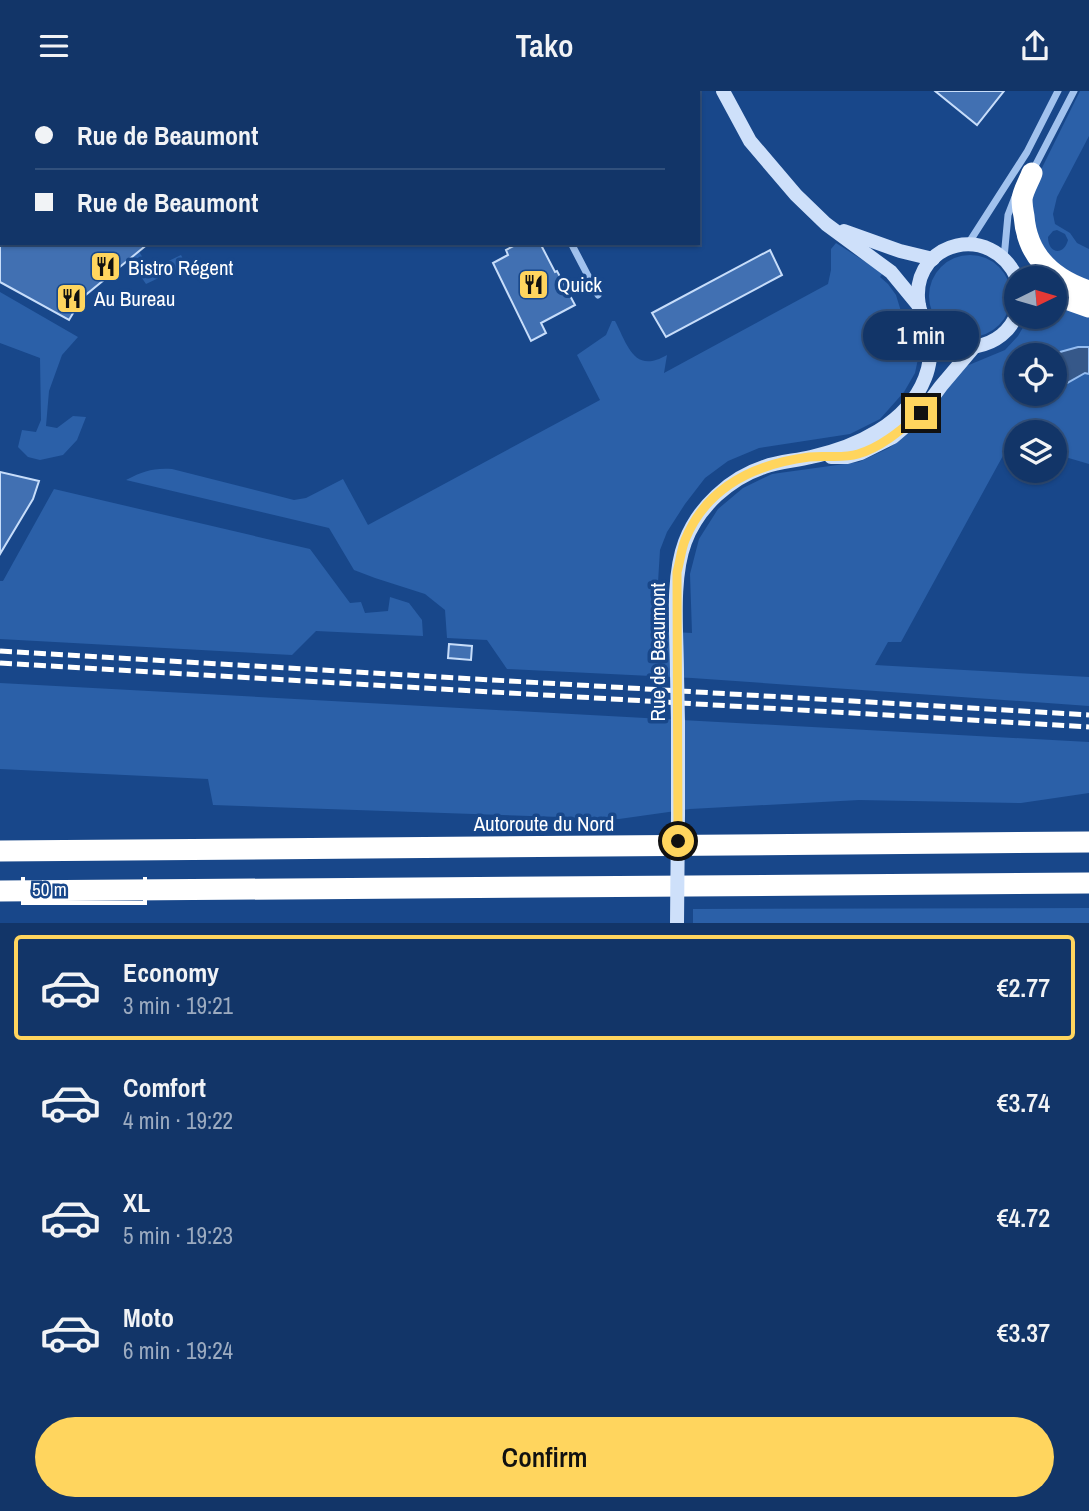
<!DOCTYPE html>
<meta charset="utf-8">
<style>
:root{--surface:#123568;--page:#1b3d6e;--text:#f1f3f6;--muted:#9cabc0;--line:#31507c;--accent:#ffd55e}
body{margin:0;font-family:"Archivo Narrow",sans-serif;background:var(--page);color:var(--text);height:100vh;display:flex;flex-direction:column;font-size:26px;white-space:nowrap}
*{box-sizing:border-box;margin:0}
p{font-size:23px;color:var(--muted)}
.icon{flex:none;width:38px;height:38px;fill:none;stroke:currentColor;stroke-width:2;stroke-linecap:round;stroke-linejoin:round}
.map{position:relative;height:832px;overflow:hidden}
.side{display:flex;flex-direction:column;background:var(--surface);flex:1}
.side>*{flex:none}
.banner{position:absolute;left:0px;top:0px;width:700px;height:154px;box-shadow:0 2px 5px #0004,0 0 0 2px var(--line);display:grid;align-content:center;height:154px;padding:0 35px;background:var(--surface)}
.needle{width:46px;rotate:85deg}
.tools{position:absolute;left:1004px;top:175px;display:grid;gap:14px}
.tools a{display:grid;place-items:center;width:63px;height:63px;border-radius:50%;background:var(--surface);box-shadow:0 2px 5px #0004,0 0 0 2px var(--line);font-size:35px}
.scale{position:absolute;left:21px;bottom:18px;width:126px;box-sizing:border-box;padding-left:7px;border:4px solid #fff;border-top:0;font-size:19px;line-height:24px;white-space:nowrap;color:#fff;-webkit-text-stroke:5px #18478a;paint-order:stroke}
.end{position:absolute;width:32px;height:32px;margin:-16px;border:9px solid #ffd55e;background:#111;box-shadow:0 0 0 4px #111}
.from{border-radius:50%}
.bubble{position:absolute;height:49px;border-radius:24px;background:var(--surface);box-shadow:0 2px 5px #0004,0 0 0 2px var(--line);font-size:23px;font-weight:600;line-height:49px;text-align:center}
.banner b{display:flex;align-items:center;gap:24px;height:66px;font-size:26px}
.banner b+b{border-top:2px solid var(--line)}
.banner i{width:18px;height:18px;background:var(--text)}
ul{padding:12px 0 0;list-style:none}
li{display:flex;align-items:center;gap:21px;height:105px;margin:0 14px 10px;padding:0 21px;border:4px solid transparent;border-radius:7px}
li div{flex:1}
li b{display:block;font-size:26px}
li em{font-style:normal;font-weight:600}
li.active{border-color:var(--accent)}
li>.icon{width:63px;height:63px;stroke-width:1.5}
.action{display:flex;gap:14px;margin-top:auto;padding:14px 35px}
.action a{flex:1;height:80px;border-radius:42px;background:var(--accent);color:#111;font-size:28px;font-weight:600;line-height:80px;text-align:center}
header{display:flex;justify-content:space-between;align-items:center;height:91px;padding:0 35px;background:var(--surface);font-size:32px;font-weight:600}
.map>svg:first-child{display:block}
</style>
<header><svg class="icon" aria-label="menu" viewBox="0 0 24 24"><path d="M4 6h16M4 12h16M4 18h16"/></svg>Tako<svg class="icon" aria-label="share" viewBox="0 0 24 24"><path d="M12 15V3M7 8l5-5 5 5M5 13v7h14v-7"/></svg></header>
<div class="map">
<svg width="1089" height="832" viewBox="0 0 1089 832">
<rect width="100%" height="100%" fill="#18478a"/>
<g fill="#2b60a8" fill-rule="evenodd">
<path d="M 1080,0 L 1089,0 L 1089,45 L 1057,106 L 1053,123 L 1055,133 L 1070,142 L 1077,152 L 1089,158 L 1089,195 L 1056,179 L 1029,129 L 1034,93 ZM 1057,139 L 1065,143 L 1068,149 C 1064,165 1048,163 1048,146 L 1053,140 Z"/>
<polygon points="118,152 134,152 150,179 181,164 186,174 146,193"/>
<path d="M 836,152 L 883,182 L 880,186 L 888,193 L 896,204 L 903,227 L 919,263 L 915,282 L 904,301 L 880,328 L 850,343 L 759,357 L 728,370 L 705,387 L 685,413 L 667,441 L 660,459 L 655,540 L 692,542 L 690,483 L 699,448 L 718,418 L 743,397 L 772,383 L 859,371 L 889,357 L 915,337 L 964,276 L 1005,259 L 1018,245 L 1029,226 L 1055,226 L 1055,214 L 1089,226 L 1089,373 L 1055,363 L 1055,341 L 1017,341 L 1017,352 L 1011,350 L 901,551 L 888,551 L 875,574 L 1089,586 L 1089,615 L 692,587 L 507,578 L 487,549 L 447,547 L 445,519 L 425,503 L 375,487 L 354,479 L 329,437 L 126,389 C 144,380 152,377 172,378 L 294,409 L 306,407 L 343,388 L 368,434 L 600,309 L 577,264 L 606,244 L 612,230 L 615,230 C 628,255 634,283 667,264 L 664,282 L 828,193 L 831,179 L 831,158 ZM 1017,264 L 1055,264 L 1055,303 L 1017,303 Z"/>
<circle cx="970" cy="205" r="41"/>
<polygon points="0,201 78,246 62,264 49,300 46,335 57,337 73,325 86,326 77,349 63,364 40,369 28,366 18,356 22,339 36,341 41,329 40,267 0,252"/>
<polygon points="54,398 310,458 350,512 361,511 365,522 388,520 390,506 409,512 422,529 423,545 316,540 292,564 0,548 0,490 3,490"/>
<polygon points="0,592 1089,651 1089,702 1021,712 859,709 690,718 619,728 213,714 208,688 0,678"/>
<polygon points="1089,817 1089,832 693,832 693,818"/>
</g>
<polygon fill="#365889" stroke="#94bcf0" stroke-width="2" points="1078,256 1089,256 1089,283 1085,282 1067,292 1055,286 1055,264 1049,264"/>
<g fill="#4170b2" stroke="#c7ddfa" stroke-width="2">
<polygon points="935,0 1004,0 977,34"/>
<polygon points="0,152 149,152 82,207 69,229 0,191"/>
<polygon points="519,152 540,152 555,181 557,180 575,214 541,232 546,242 531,250 493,172 508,164 506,159"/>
<polygon points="770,159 782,184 666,246 652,222"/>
<polygon points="0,381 39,390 33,408 0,463"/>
<polygon points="449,553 472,555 471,569 448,567"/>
</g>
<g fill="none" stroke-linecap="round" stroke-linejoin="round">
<g stroke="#a1c2ee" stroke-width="7">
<polyline points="493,0 494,2"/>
<polyline points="1033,79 1074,0"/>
<polyline points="571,152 598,204"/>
<polyline points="968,153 1027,61 1058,0"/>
<polyline points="1004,167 1008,124 1015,106"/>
</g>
<g stroke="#cee0fa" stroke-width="14">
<polyline points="723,0 750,50 796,104 826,133 891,181 919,215"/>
<polyline points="152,2 155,0"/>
<polyline points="0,93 2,92"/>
<polyline points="844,140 900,160 933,168"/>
<path d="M 1017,222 C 1011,240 995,252 977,255 C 963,258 948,254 937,244 C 926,235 919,222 918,207 C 915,150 991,131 1017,187"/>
<polyline points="831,366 847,366 861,362 893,346 921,322 941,295 974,256"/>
<path d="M 677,583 C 677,543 671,488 685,451 C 698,416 730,387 764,376 C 779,370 795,370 811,366 C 856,356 907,333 925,287 C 931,272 931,256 932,240"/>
<polyline points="678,631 678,723"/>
</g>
<g stroke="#fff" stroke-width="21">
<path d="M 1032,82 C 1029,90 1023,100 1022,108 C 1022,113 1023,120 1024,125 C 1027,165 1052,188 1089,200"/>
<polyline points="1055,204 1089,216"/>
<polyline points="0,760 1089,751"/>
<polyline points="0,800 1089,792"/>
</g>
<g stroke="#fff" stroke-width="5" stroke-dasharray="12 5" stroke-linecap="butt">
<polyline points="0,560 1089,624"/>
<polyline points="0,572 1089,636"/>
</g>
<g stroke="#cee0fa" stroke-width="14">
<polyline points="677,583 678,631"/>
<polyline points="677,832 678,723"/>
</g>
</g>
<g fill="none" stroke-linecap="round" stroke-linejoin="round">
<path stroke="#ffd55e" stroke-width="9" d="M 678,750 L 677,481 C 680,471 681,459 685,449 C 707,395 755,373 809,366 C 826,364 842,368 858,363 C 882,356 902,338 921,322"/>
</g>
<defs>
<symbol id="restaurant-square" viewBox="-11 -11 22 22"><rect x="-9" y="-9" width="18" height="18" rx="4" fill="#ffd55e" stroke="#18478a"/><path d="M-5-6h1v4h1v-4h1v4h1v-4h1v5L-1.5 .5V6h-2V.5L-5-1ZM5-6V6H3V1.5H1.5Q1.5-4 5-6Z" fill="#111"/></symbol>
</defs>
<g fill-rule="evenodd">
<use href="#restaurant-square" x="88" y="158" width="35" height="35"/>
<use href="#restaurant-square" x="516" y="176" width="35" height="35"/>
<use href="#restaurant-square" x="54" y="190" width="35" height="35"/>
</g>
<g text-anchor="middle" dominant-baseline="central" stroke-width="7" stroke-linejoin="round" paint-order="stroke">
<g font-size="21" fill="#fff" stroke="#18478a" text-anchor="start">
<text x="128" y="176">Bistro Régent</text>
<text x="557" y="193">Quick</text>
<text x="94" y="207">Au Bureau</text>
</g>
<g font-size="21" fill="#fff" stroke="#18478a">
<text transform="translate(657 561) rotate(-90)">Rue de Beaumont</text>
<text x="544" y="732">Autoroute du Nord</text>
</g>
</g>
</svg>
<div class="tools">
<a><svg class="needle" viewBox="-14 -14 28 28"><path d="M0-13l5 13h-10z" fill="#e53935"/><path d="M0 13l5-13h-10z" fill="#9cabc0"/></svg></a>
<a><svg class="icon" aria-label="locate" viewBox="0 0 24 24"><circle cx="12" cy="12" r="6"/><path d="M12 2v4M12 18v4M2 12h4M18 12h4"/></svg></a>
<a><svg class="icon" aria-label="layers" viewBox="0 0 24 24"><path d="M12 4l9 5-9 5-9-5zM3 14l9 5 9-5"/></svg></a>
</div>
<div class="scale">50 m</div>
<i class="end from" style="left:678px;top:750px"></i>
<i class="end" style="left:921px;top:322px"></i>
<div class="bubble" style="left:863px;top:220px;width:116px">1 min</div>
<div class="banner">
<b><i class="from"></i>Rue de Beaumont</b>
<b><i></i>Rue de Beaumont</b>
</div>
</div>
<section class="side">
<ul>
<li class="active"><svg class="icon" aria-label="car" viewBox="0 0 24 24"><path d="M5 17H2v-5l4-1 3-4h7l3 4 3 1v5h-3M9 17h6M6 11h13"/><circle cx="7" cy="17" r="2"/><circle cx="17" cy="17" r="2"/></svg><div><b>Economy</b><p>3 min · 19:21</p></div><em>€2.77</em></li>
<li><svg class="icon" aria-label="car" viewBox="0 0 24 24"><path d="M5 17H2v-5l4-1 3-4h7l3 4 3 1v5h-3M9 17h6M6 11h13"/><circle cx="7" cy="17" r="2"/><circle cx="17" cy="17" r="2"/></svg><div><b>Comfort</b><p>4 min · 19:22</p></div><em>€3.74</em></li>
<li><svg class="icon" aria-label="car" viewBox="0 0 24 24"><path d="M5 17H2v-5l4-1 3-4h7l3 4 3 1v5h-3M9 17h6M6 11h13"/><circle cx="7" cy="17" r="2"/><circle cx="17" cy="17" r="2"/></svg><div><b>XL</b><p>5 min · 19:23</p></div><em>€4.72</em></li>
<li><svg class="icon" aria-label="car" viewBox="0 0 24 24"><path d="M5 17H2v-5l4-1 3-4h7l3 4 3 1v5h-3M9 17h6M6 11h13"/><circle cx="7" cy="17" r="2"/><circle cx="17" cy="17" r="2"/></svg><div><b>Moto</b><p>6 min · 19:24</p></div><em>€3.37</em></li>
</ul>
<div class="action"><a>Confirm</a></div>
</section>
